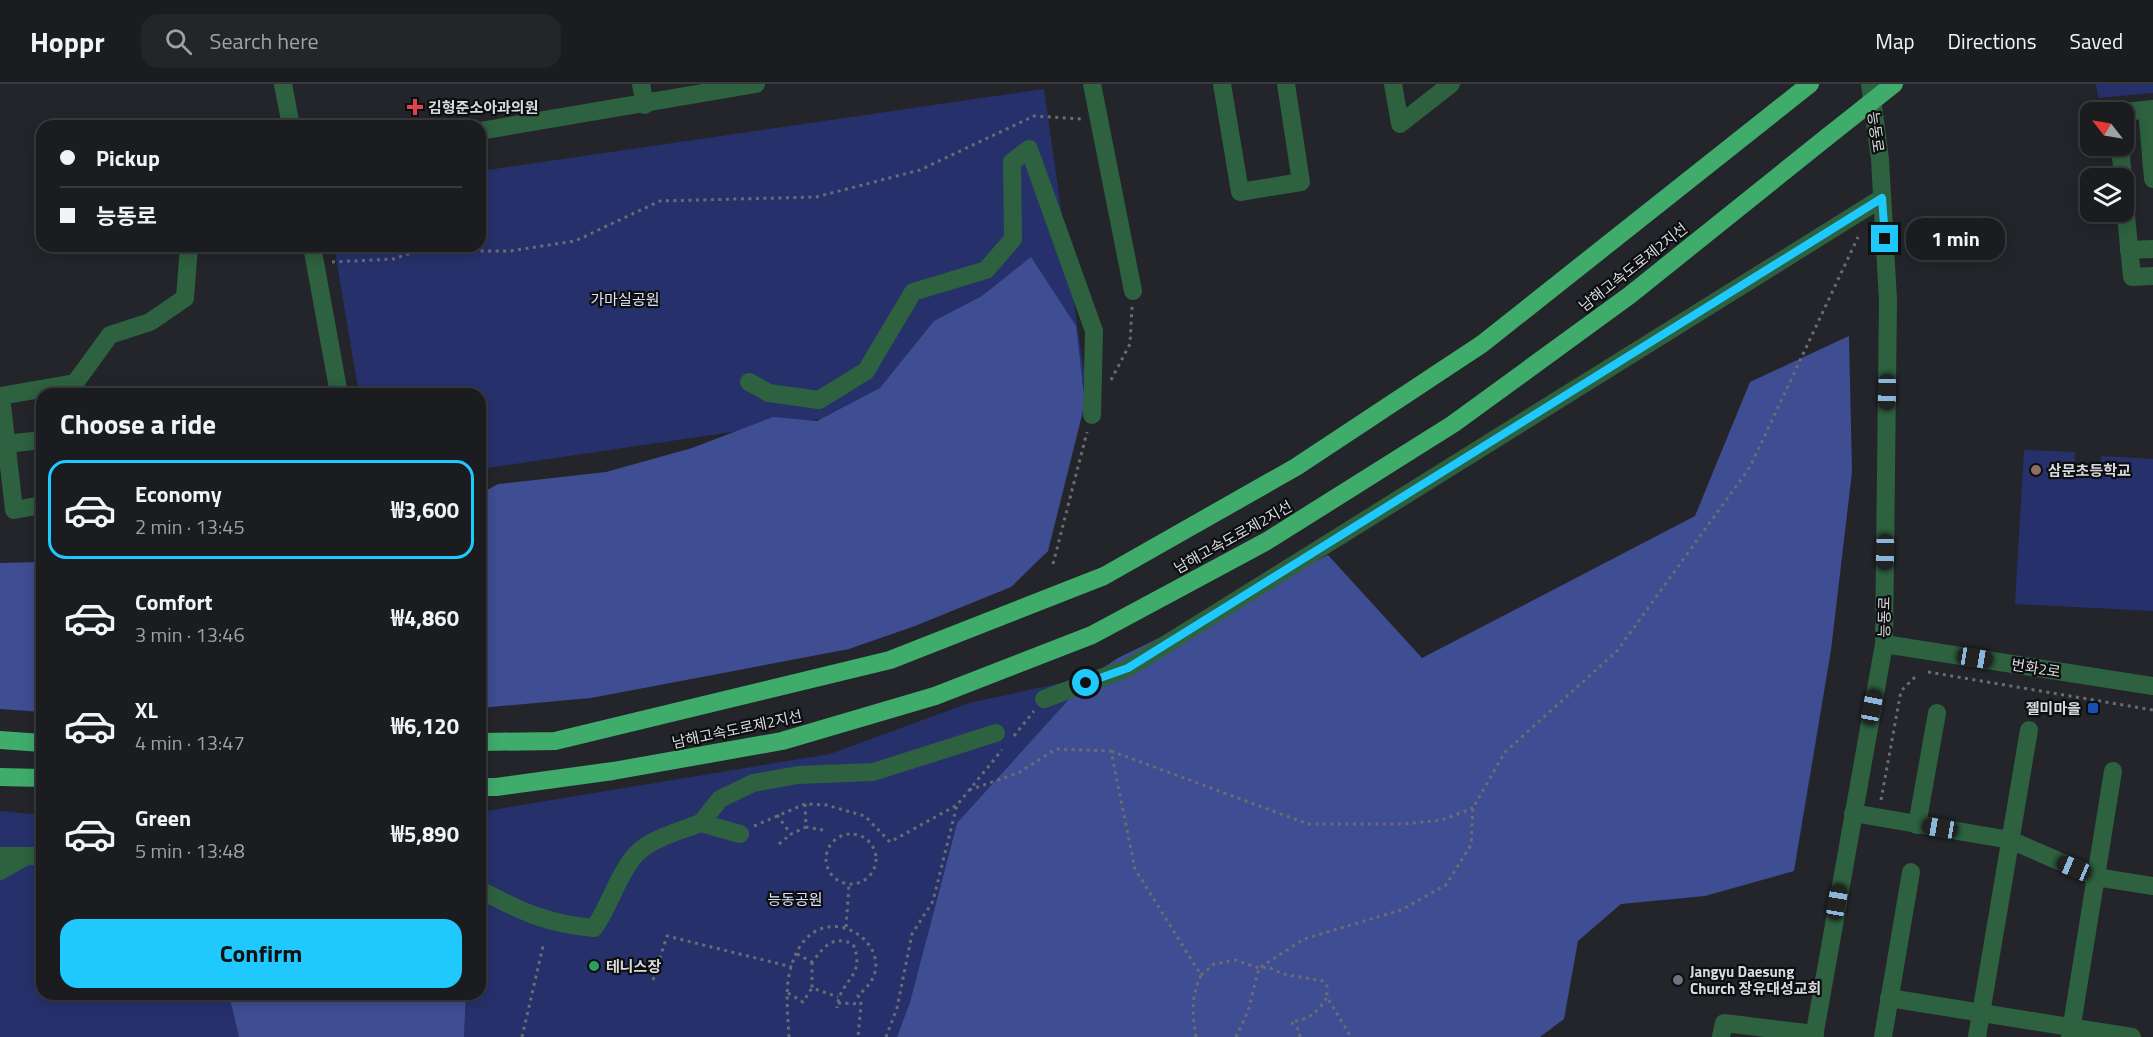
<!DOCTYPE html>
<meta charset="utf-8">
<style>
:root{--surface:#1a1c20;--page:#232529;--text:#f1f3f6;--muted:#9fa1a5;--line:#383a3e;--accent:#1fc9fd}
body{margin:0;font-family:"Titillium Web","Noto Sans KR",sans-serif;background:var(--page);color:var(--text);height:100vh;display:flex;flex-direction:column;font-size:22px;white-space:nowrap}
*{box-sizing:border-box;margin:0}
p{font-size:20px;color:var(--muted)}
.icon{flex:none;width:33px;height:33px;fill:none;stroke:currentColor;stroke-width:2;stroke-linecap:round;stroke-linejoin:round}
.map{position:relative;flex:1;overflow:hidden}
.sheet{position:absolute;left:36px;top:304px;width:450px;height:612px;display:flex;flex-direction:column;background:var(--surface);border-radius:18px;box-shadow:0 3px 15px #0003,0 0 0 2px var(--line)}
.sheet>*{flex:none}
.top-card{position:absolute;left:36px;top:36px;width:450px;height:132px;border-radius:18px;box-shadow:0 3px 15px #0003,0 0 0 2px var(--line);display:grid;align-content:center;height:132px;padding:0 24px;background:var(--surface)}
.needle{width:39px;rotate:301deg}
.controls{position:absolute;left:2080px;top:18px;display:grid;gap:12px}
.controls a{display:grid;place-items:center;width:54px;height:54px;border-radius:12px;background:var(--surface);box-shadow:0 3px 15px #0003,0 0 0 2px var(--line);font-size:30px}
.end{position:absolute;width:27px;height:27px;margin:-14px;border:8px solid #1fc9fd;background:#111;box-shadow:0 0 0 3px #111}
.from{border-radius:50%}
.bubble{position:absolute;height:42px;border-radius:18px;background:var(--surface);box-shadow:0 3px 15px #0003,0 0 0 2px var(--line);font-size:20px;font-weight:700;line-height:42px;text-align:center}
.car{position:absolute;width:18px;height:36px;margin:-18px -9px;border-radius:8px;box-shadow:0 0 4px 2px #0007;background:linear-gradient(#222 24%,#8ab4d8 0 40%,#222 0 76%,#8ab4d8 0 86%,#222 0)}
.top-card b{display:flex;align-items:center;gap:21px;height:57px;font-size:22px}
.top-card b+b{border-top:2px solid var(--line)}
.top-card i{width:15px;height:15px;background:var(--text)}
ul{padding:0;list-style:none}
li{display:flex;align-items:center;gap:18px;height:99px;margin:0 12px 9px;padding:0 12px;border:3px solid transparent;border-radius:18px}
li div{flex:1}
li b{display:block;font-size:22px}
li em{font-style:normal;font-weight:700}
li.selected{border-color:var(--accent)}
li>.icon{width:54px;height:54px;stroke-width:1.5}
h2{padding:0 24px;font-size:27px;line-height:72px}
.primary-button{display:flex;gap:12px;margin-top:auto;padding:12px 24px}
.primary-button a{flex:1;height:69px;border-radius:18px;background:var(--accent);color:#111;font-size:24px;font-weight:700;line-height:69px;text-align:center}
header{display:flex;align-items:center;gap:36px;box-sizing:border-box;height:84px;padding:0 30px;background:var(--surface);border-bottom:2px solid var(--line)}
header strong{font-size:28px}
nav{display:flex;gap:33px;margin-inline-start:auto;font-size:21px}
.search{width:420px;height:54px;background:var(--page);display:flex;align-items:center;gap:15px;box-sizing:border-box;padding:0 21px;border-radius:18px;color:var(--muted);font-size:22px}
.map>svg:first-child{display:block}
</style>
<header>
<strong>Hoppr</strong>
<div class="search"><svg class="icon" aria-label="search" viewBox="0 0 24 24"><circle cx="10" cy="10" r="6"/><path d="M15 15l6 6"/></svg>Search here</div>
<nav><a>Map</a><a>Directions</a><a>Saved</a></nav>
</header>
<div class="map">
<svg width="2153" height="953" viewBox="0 0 2153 953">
<rect width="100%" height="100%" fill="#23252a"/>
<g fill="#26316b">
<polygon points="2096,0 2153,0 2153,9 2098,14"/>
<polygon points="1044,5 1085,296 480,385 480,310 359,310 334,162 480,162 480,87"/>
<polygon points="2024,366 2075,368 2075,383 2099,384 2101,372 2153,375 2153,527 2015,520"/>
<polygon points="1089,593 957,739 910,918 897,953 464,953 466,911 480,910 480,728 830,670 969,619"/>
<polygon points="0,727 42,731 42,910 229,911 239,953 0,953"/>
</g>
<g fill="#3f4d92">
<polygon points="1031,173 1076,242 1085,319 1048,467 1011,503 915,542 849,565 591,614 480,624 480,410 498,400 606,388 692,364 773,333 817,337 880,304 934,237 982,212"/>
<polygon points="1849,252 1852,388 1831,566 1794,787 1705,812 1621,820 1578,857 1564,935 1540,953 897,953 910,918 957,739 1089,593 1118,574 1328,471 1422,574 1695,432 1750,298"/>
<polygon points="42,478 42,628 0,625 0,479"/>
<polygon points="229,911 466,911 464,953 239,953"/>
</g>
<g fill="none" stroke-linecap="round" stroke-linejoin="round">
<g stroke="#6a6c70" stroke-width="3" stroke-dasharray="3 4.5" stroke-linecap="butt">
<polyline points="332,178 393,175 417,167 510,167 575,157 660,117 816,113 920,86 1034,32 1082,35"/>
<polyline points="1111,296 1130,260 1132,223"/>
<polyline points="1053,480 1087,348"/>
<polyline points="1928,588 2153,626"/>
<polyline points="1014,652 1034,627"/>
<polyline points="1111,667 1308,740 1403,740 1442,736 1473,724"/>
<path d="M 969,706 L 1018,689 L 1056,665 L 1111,667 L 1135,785 L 1201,891 C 1191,913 1192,930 1196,953"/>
<polyline points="1881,716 1901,607 1917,591"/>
<polyline points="805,720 806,743 823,746"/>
<polyline points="777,731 791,750 806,743"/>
<polyline points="754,742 805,720 826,721 865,732 890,758 957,721 1002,666"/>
<circle cx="851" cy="775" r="25"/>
<polyline points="779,760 791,750"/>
<polyline points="846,843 849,800"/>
<path d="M 797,870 L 812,878 C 825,862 832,851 853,860 C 867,893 839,896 837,924"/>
<polyline points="812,878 812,904 838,913"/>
<polyline points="1201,891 1214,880 1235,876 1259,884 1268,883 1283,890 1323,897 1327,902 1327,913"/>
<polyline points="653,896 667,852 792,883"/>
<polyline points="788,909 803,918 812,904"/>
<polyline points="838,919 861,920"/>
<polyline points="522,953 544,858"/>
<path d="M 789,953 C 788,935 786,915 788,897 C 805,790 919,866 858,911 L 861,920 L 858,953"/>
<polyline points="886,953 897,924 912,850 933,817 957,721"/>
<polyline points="1236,953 1248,927 1259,884 1304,855 1401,826 1446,801 1471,761 1473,724 1505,668 1617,567 1750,383 1858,153"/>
<path d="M 1300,953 L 1299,946 L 1291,938 C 1310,935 1317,929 1327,913 L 1351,953"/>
</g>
<g stroke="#2d613f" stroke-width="18">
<polyline points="283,0 291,42"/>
<polyline points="641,0 645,21"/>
<polyline points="1092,0 1133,207"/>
<polyline points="1222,0 1240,108 1301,98 1286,0"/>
<polyline points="1393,0 1400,40 1451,0"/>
<polyline points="2147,26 2153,95"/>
<polyline points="2124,28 2153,25"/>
<polyline points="480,47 756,0"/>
<polyline points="2120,62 2123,94"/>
<polyline points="2124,111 2132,193 2153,192"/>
<polyline points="312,162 339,310"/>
<polyline points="2129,166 2153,165"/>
<polyline points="749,298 769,309 819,316 866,287 913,208 986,186 1013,155 1012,78 1029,65 1094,247 1092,331"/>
<polyline points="77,310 75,299 110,251 150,238 185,214 189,162"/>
<polyline points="6,360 42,356"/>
<polyline points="42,421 14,426 1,312 75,299"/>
<polyline points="1884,560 2153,602"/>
<polyline points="1044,615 1128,584 1882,114"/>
<polyline points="1853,729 2010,756 2096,793 2153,802"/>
<polyline points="1917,741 1937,629"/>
<polyline points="740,750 701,739 720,715 753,699 798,691 873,688 996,649"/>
<polyline points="0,772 42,772"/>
<polyline points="0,787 25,773"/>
<path d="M 480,806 C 521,827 546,840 594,844 C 609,823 616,796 632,775 C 646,755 680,747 701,739"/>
<polyline points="1889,914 2132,953"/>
<polyline points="1721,953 1724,939 1815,950"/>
<polyline points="1814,953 1884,560 1888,216 1880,75 1870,0"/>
<polyline points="1883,953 1911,788"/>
<polyline points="1977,953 2029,646"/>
<polyline points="2070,953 2113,687"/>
</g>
<g stroke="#3fac6b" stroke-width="18">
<polyline points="0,656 42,659"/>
<polyline points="480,658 555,657 890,576 1104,492 1296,383 1482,260 1810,0"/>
<polyline points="0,693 42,694"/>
<polyline points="480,703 496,703 613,687 782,657 935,612 1092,551 1267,457 1453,340 1630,211 1827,53"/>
</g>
<polyline stroke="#3fac6b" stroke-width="18" points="1827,53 1894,0"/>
</g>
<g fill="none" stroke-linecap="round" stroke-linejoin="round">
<polyline stroke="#1fc9fd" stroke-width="8" points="1086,599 1128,584 1882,114 1885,155"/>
</g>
<path fill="#e0444e" stroke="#0d0e10" stroke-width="2" d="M412 14h6v6h6v6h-6v6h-6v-6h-6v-6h6z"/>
<circle fill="#8d6e63" stroke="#0d0e10" stroke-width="2" cx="2036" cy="386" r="6"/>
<rect fill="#1a4fb4" stroke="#0d0e10" stroke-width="2" x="2087" y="618" width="12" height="12" rx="3"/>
<circle fill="#2e9e5b" stroke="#0d0e10" stroke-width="2" cx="594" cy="882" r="6"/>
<circle fill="#6b7280" stroke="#0d0e10" stroke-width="2" cx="1678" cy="896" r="6"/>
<g text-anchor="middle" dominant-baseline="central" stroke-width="4.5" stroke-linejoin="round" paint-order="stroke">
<g font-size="15" font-weight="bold" fill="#d9dade" stroke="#0d0e10" text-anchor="start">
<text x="428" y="23">김형준소아과의원</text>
<text x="2048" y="386">삼문초등학교</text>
<text x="2081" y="624" text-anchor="end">젤미마을</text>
<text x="606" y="882">테니스장</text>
<text x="1690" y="887">Jangyu Daesung<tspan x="1690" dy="17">Church 장유대성교회</tspan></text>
</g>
<g font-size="15" fill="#d9dade" stroke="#0d0e10">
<text transform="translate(1876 48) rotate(82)">능동로</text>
<text transform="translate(1633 183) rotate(-38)">남해고속도로제2지선</text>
<text transform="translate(1233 453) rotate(-29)">남해고속도로제2지선</text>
<text transform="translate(1884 533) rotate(-89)">능동로</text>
<text transform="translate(2036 584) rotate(9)">번화2로</text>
<text transform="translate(737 645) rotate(-12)">남해고속도로제2지선</text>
</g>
<g font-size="15" fill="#dce2f7" stroke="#0d0e10">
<text x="625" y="215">가마실공원</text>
<text x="795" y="815">능동공원</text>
</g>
</g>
</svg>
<div class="controls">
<a><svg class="needle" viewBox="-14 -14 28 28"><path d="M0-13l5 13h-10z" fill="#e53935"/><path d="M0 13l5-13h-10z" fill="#9fa1a5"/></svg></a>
<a><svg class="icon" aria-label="layers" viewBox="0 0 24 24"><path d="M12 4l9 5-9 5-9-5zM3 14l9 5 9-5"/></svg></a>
</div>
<i class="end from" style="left:1086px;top:599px"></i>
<i class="end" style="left:1885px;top:155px"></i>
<div class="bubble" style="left:1906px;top:134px;width:99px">1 min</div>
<i class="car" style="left:1887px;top:308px;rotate:181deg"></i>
<i class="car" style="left:1885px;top:468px;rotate:181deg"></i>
<i class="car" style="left:1975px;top:574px;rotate:99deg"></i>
<i class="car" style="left:1872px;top:623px;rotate:11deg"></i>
<i class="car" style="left:1940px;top:744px;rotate:279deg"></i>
<i class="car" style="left:2074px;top:784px;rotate:293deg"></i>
<i class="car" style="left:1837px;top:818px;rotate:10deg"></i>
<div class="top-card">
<b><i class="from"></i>Pickup</b>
<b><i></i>능동로</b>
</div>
<section class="sheet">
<h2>Choose a ride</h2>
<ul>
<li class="selected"><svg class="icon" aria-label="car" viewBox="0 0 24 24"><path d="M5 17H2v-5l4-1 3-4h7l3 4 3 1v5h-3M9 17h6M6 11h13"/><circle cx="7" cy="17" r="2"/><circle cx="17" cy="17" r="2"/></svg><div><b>Economy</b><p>2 min · 13:45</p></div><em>₩3,600</em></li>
<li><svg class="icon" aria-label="car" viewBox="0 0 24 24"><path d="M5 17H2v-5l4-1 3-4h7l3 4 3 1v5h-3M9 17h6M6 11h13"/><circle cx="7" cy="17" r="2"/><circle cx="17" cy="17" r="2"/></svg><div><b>Comfort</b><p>3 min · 13:46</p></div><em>₩4,860</em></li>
<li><svg class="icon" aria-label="car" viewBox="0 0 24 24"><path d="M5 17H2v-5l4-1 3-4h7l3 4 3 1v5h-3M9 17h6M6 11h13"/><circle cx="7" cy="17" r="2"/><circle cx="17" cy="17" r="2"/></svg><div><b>XL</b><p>4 min · 13:47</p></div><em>₩6,120</em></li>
<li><svg class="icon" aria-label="car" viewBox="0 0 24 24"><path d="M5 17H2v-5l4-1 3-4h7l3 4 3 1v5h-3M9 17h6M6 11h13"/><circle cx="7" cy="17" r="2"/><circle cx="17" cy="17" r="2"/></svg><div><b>Green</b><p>5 min · 13:48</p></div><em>₩5,890</em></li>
</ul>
<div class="primary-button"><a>Confirm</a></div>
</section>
</div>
